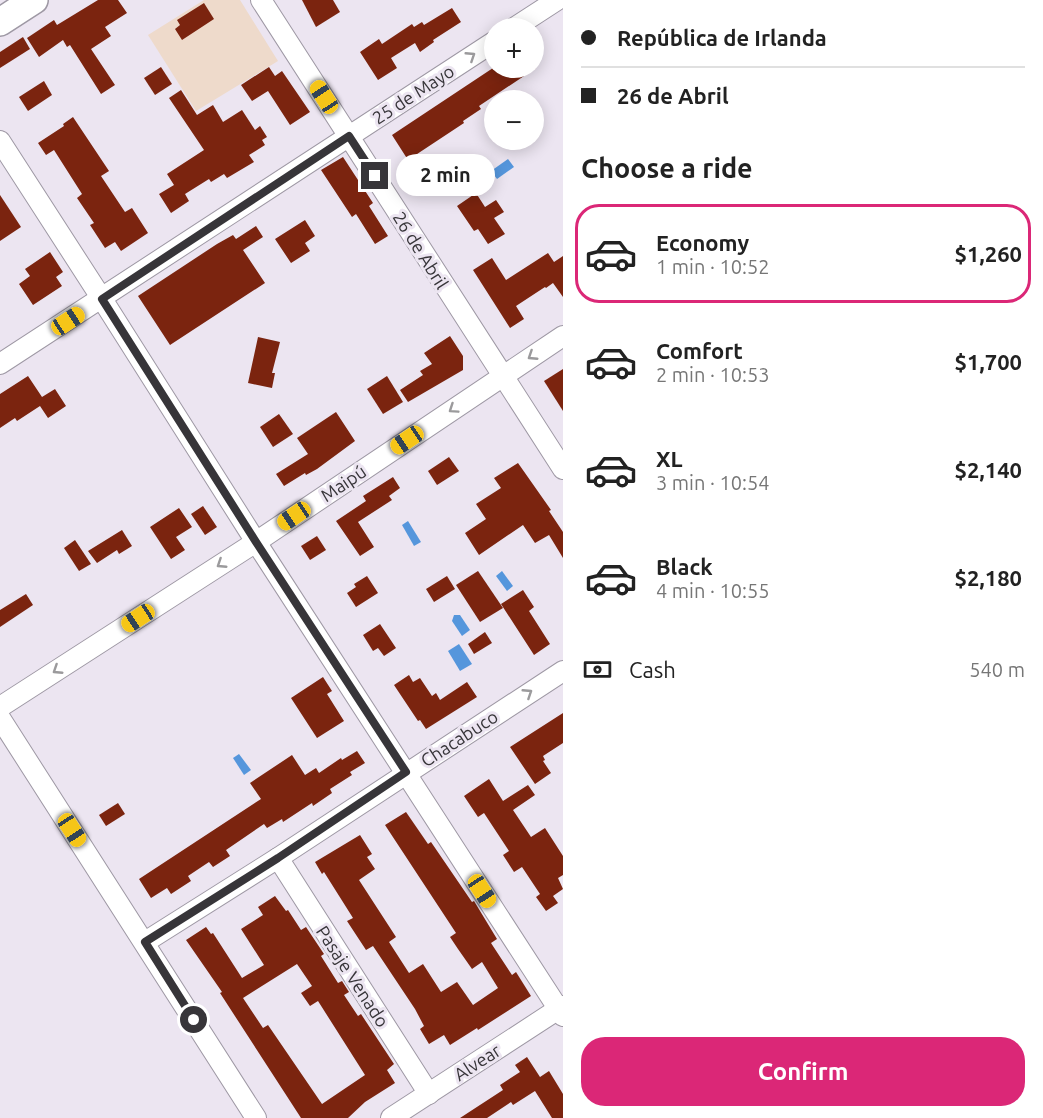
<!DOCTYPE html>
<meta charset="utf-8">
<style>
:root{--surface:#fff;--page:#f6f6f6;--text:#222;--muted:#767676;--line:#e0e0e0;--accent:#db2777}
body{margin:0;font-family:Ubuntu,sans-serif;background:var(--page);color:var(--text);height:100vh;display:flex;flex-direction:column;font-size:22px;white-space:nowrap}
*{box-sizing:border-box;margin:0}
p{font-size:20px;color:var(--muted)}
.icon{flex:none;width:33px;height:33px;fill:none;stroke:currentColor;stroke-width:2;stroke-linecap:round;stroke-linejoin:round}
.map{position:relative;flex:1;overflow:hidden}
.drawer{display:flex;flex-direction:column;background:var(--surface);width:480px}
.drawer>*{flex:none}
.guide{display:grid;align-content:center;height:132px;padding:0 18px;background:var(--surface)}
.controls{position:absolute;left:484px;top:18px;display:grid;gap:12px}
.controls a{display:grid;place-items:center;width:60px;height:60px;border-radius:50%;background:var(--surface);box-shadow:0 3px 15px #0003;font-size:30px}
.end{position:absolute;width:27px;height:27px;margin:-14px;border:8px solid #373539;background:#fff;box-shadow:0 0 0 3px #fff}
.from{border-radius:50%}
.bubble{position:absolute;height:42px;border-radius:21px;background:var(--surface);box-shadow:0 3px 15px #0003;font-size:20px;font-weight:700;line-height:42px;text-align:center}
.car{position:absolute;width:18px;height:36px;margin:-18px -9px;border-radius:8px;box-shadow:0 0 4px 2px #0007;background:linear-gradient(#f5c518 24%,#345 0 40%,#f5c518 0 76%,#345 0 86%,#f5c518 0)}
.guide b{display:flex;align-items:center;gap:21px;height:57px;font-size:22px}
.guide b+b{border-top:2px solid var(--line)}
.guide i{width:15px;height:15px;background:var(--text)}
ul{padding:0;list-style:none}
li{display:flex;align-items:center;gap:18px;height:99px;margin:0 12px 9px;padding:0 6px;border:3px solid transparent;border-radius:24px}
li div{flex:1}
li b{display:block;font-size:22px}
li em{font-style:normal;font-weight:700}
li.active{border-color:var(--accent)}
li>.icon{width:54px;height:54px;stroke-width:1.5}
h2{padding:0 18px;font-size:27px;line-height:72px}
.pay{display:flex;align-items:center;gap:15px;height:66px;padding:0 18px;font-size:22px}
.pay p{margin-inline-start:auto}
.button{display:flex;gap:12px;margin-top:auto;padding:12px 18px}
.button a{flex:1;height:69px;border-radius:24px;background:var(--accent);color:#fff;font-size:24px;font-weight:700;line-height:69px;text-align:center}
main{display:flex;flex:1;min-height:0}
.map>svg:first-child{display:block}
</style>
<main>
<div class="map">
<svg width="563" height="1118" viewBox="0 0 563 1118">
<rect width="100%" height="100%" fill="#ece5f1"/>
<polygon fill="#eedacb" points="204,0 240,0 278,61 196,111 148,35"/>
<g fill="#5596dc">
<polygon points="508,159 514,167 497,179 491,171"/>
<polygon points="408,521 421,542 414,546 402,525"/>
<polygon points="502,571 513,586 507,591 496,576"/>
<polygon points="454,615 460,615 470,630 462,636 452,621"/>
<polygon points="459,644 472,664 460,671 448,651"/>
<polygon points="239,754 251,770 244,775 233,758"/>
</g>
<g fill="#7b240f" fill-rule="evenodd">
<polygon points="98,0 118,0 127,13 105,27 111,36 91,49 115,85 101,94 70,45 67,47 63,40 39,57 27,38 54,20 57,25"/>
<polygon points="302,0 333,0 340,12 316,27"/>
<polygon points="204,3 214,19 182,40 175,29 180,25 177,20"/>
<polygon points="452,8 461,22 433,40 434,42 420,52 415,43 391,58 397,68 378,80 360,52 379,39 382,44 412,24 414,27 422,22 424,25"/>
<polygon points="23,37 30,49 0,68 0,52"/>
<polygon points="161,67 172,84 155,95 144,78"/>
<polygon points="269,67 275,76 282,71 310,112 290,125 268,91 252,101 241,85"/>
<polygon points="493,68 536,68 479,106 481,109 463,121 464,123 408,160 392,135"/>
<polygon points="44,81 52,95 28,111 19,97"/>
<polygon points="181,90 197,115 213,105 223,122 242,110 255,130 260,126 267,137 262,140 265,145 249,155 254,162 227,178 224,174 211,182 209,179 185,194 189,201 171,213 159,194 174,185 167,174 204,150 169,98"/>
<polygon points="73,117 109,171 101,176 125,212 132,208 148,233 121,251 115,242 105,248 90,225 94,223 77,198 82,194 54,150 46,155 38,143 64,126 63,124"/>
<polygon points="343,157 373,203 369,206 388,236 375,244 356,214 352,217 321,170"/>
<polygon points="476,193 485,207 496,200 504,212 494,218 505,234 488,244 478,229 474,231 457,206"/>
<polygon points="0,195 21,227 0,241"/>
<polygon points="305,220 315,236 305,243 310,251 291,263 275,239"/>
<polygon points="256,226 263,237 243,250 265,283 170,345 138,296 217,244 233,235 236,239"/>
<polygon points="50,252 63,272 56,277 62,286 33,305 19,284 30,276 25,269"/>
<polygon points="548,253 554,262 563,256 563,297 553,283 546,288 545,287 516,306 524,319 510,328 473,270 492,258 506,280"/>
<polygon points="450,336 463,356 463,370 408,402 400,390 423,375 420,371 432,364 424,353"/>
<polygon points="258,337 280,342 272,373 275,373 272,388 248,383"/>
<polygon points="563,369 563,411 544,381"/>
<polygon points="28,376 42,397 55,389 66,406 48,418 40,406 17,421 15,418 0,428 0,394"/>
<polygon points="387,376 403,402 383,414 367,389"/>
<polygon points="336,412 355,441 317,469 306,475 305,473 284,486 276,474 308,454 297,438"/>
<polygon points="279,414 293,434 273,447 260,427"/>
<polygon points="449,457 459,471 437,485 428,471"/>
<polygon points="518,463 551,510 549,511 563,532 563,558 549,535 535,543 523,525 479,555 465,533 486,519 476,504 501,488 494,478"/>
<polygon points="393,477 400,488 389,496 392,500 358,522 374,547 360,556 336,521 366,501 363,496"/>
<polygon points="203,506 217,527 205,535 191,514"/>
<polygon points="179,508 192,527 176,537 185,550 171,559 150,527"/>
<polygon points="122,530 132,546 119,554 117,550 97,563 88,551"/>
<polygon points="317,536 326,550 310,560 301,546"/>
<polygon points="75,540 91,564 79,571 64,548"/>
<polygon points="478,571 503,608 480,622 456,585"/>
<polygon points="367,576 378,593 356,607 347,593 356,587 354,584"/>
<polygon points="447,576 455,589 434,602 426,589"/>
<polygon points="523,590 534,607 529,611 550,644 534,655 501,604"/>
<polygon points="26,594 33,605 0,627 0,610"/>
<polygon points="380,624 396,648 384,656 378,648 373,651 363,635"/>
<polygon points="485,632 492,643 474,654 468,644"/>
<polygon points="409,675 413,682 420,678 432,696 436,693 440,700 467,682 477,697 426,729 420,720 418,721 394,685"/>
<polygon points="323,677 332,691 327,694 344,721 317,738 291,698"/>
<polygon points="563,713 563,743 543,756 545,760 543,761 551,773 535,784 510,747"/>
<polygon points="357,751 365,763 350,772 352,775 330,789 332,793 313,806 312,803 283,822 282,819 267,828 264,824 226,850 230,856 213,867 209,862 188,876 191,881 171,894 167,888 151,898 139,879 261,799 250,783 292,755 305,775 316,768 319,773 341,758 342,760"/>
<polygon points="489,779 503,801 528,785 535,795 513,810 531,837 545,828 563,856 563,875 558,878 563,889 553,896 558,903 546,911 536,897 540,894 522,867 514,872 503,855 509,851 484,813 478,817 464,796"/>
<polygon points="118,803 125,814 106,826 99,815"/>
<polygon points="406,812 428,844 431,842 472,902 474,901 497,939 491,943 512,975 516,972 531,996 478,1030 477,1028 450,1045 444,1035 429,1044 420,1029 424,1026 415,1009 373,946 366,950 347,921 353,918 324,872 322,874 315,862 360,835 372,854 367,857 375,869 359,880 396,937 389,942 409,973 423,964 441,992 457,982 473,1005 498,988 482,962 472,969 458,949 450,937 456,933 385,825"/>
<path d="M 275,896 L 286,911 L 288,910 L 301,930 L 306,927 L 324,954 L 321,956 L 338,983 L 342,981 L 349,992 L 344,995 L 358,1016 L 361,1014 L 394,1064 L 387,1070 L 395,1083 L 365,1102 L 348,1118 L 301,1118 L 220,993 L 222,992 L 186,940 L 206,927 L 211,934 L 213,933 L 242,978 L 264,965 L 241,929 L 263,915 L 258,907 ZM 297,964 L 312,986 L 301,993 L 310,1006 L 318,1001 L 365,1075 L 322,1104 L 268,1025 L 263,1028 L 243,998 Z"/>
<polygon points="527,1057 540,1077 549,1071 563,1094 563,1118 552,1118 535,1091 513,1105 511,1102 487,1118 460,1118 503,1090 500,1085 520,1072 515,1065"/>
</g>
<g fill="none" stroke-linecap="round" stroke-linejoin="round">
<defs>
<g id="street">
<polyline points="261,0 563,469"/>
<polyline points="514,28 557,0"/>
<polyline points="0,141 102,299 256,542 563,1016"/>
<polyline points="0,364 495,41"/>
<polyline points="0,707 256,542 563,336"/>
<polyline points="0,718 256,1118"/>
<polyline points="278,858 429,1094"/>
<polyline points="145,942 278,858 563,671"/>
<polyline points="391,1118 563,1006"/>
</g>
<polyline id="secondary" points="0,22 34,0"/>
</defs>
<use href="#street" stroke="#9e98a4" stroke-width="22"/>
<use href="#secondary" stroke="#9e98a4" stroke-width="30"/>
<use href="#street" stroke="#fff" stroke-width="20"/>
<use href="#secondary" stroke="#fff" stroke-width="27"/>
</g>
<defs><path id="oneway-chevron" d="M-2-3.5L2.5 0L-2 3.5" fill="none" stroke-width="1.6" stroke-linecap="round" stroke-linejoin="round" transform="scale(1.5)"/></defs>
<g stroke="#9b9a9c">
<use href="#oneway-chevron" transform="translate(471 56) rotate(-33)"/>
<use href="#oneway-chevron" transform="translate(532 356) rotate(147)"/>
<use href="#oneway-chevron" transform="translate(453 409) rotate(146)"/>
<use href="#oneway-chevron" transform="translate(221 564) rotate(147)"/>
<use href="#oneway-chevron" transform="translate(57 670) rotate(147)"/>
<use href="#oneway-chevron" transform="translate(528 693) rotate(-33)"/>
</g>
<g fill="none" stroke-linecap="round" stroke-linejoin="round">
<polyline stroke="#373539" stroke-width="8" points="194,1020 145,942 278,858 406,772 256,542 102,299 349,136 375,176"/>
</g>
<g text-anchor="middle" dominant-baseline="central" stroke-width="6" stroke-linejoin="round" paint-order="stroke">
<g font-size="18" fill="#373539" stroke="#ece5f1">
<text transform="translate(413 94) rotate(-33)">25 de Mayo</text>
<text transform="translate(421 250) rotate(58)">26 de Abril</text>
<text transform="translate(343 483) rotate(-34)">Maipú</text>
<text transform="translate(459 738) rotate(-33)">Chacabuco</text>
<text transform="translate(353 976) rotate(57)">Pasaje Venado</text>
<text transform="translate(477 1062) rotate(-33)">Alvear</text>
</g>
</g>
</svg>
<div class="controls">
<a>+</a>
<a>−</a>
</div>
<i class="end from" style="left:194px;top:1020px"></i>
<i class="end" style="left:375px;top:176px"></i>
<div class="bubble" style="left:396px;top:154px;width:99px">2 min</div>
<i class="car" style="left:324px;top:97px;rotate:327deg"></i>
<i class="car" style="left:68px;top:321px;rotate:57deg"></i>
<i class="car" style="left:407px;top:440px;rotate:236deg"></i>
<i class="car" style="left:294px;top:516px;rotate:236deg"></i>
<i class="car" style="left:138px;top:618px;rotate:237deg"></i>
<i class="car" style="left:72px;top:830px;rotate:147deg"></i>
<i class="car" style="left:482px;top:891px;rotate:147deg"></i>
</div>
<section class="drawer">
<div class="guide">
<b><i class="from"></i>República de Irlanda</b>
<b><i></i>26 de Abril</b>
</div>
<h2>Choose a ride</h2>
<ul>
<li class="active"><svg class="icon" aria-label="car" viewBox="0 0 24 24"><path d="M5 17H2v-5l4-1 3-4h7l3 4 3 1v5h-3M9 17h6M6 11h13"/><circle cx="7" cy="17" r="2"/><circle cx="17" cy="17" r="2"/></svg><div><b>Economy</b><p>1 min · 10:52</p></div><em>$1,260</em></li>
<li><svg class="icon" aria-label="car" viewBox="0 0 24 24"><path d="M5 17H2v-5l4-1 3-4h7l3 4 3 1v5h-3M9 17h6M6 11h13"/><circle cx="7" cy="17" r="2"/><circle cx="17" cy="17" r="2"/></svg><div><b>Comfort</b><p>2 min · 10:53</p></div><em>$1,700</em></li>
<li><svg class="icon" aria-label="car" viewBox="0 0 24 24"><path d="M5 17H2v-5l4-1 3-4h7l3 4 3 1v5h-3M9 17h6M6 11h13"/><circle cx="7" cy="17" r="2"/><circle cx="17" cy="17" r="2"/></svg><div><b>XL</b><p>3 min · 10:54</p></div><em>$2,140</em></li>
<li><svg class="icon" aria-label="car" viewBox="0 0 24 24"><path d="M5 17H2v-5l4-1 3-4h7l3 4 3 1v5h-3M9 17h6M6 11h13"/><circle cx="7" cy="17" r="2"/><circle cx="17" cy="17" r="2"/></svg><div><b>Black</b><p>4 min · 10:55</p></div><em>$2,180</em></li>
</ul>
<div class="pay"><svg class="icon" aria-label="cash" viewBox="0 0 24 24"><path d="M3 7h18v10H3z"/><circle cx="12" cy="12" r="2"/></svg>Cash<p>540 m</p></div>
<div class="button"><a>Confirm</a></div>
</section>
</main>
